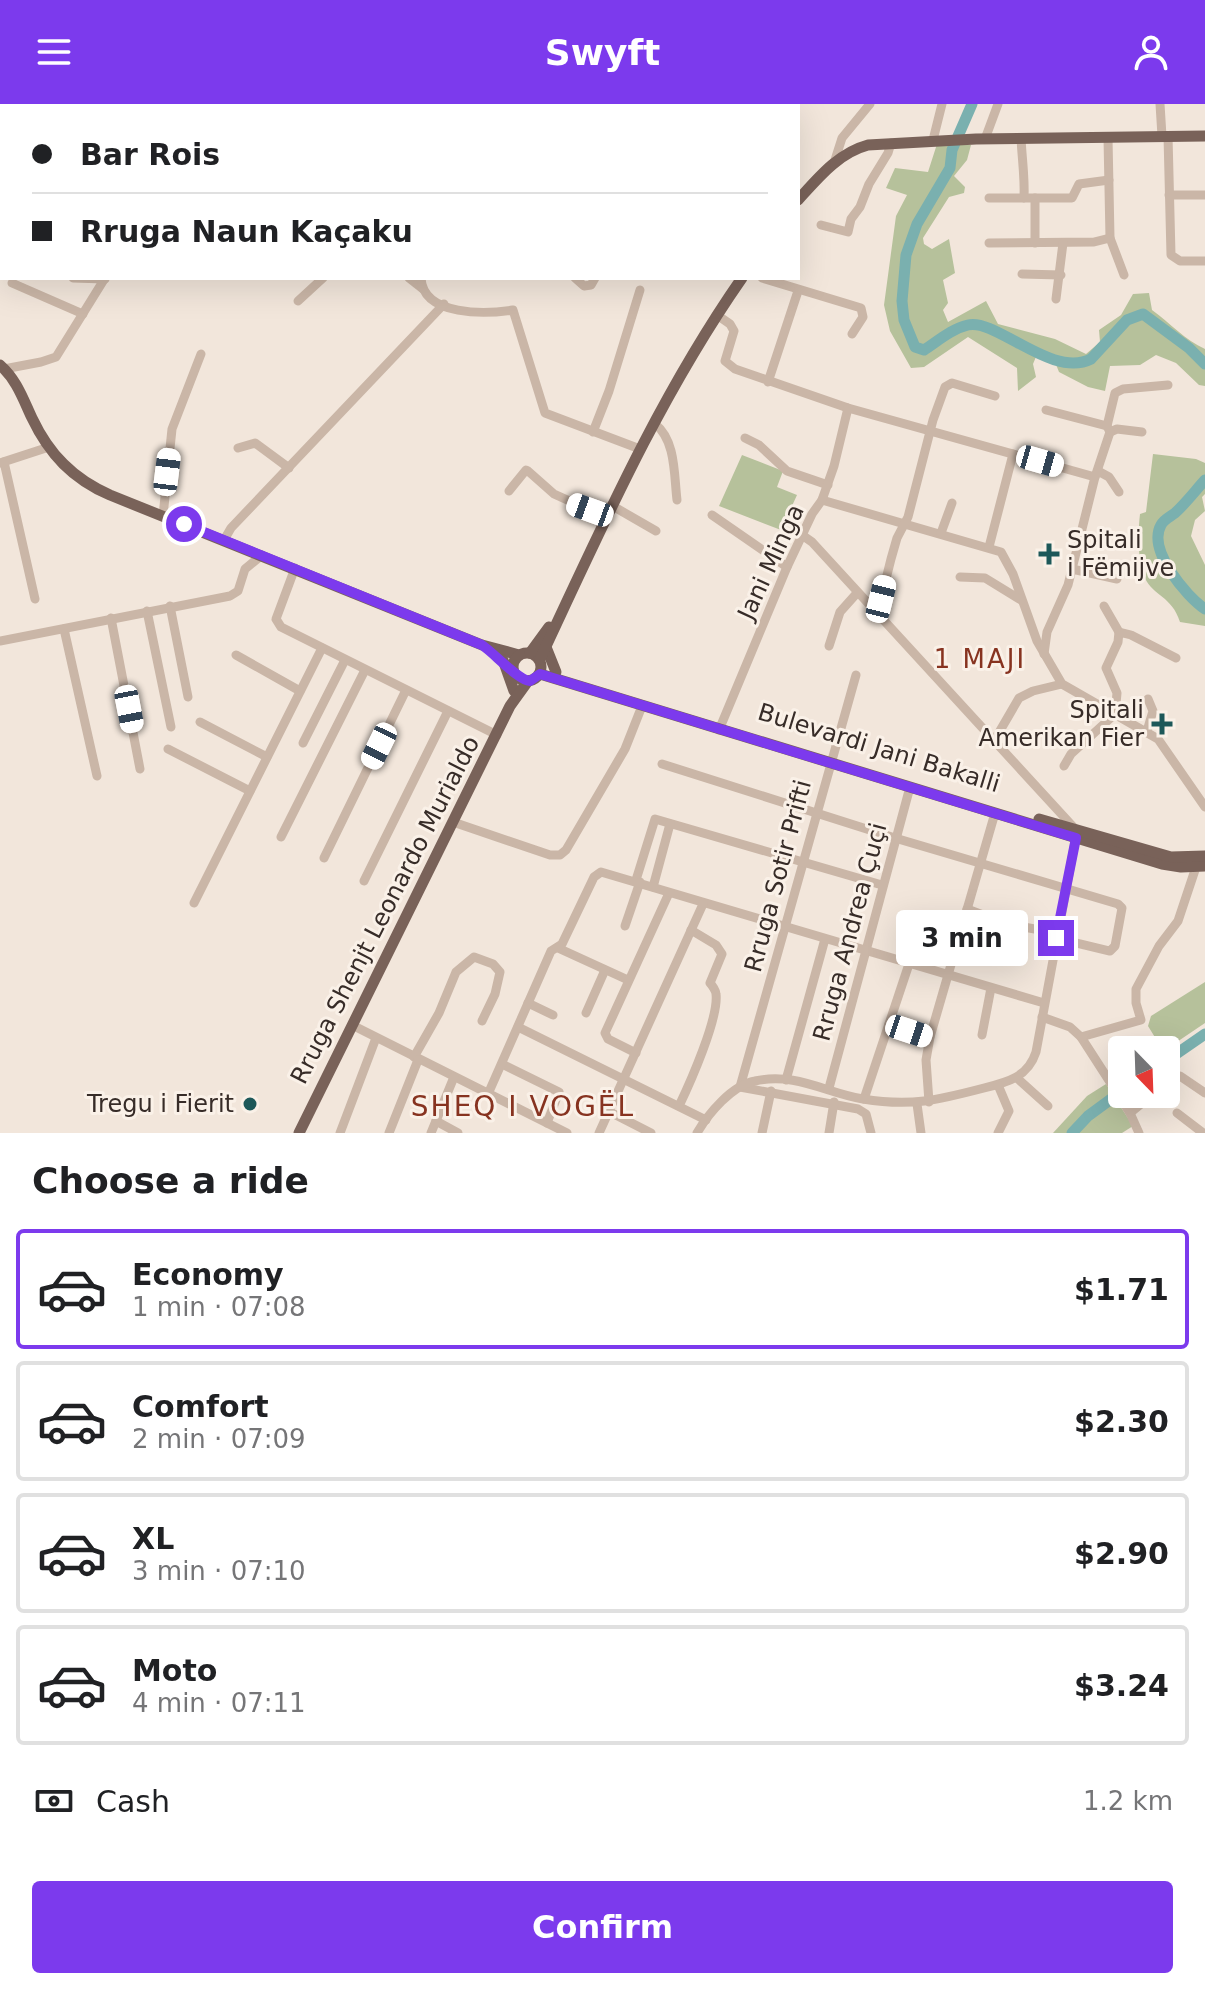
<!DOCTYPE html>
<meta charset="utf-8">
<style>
:root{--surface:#fff;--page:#f2f2f2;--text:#202124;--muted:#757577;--line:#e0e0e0;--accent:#7c3aed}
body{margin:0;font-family:"DejaVu Sans",sans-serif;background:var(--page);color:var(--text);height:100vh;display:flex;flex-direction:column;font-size:30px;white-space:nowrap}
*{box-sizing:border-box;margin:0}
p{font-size:26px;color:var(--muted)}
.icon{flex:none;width:44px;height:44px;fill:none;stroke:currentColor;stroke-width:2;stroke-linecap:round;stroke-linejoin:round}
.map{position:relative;height:1029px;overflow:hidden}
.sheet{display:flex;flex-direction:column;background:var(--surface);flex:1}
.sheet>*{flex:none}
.banner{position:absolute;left:0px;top:0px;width:800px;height:176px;box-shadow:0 8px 32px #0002;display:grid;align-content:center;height:176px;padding:0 32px;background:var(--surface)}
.needle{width:52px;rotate:157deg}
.tools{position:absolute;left:1108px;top:932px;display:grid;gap:16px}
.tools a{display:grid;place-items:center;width:72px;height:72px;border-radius:8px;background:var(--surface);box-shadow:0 8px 32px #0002;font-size:40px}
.end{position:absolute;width:36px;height:36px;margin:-18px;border:10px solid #7c3aed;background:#fff;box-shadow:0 0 0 4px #fff}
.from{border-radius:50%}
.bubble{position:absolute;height:56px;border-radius:8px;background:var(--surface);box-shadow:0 8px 32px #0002;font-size:26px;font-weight:700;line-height:56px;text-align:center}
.car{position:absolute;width:24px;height:48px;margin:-24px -12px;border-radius:10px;box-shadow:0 0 6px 2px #0007;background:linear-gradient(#fff 24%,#345 0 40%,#fff 0 76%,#345 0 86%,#fff 0)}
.banner b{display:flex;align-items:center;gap:28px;height:76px;font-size:30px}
.banner b+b{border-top:2px solid var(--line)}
.banner i{width:20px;height:20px;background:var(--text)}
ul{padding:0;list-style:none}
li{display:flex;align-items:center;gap:24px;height:120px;margin:0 16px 12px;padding:0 16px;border:4px solid var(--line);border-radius:8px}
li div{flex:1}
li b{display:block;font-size:30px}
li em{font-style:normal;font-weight:700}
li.current{border-color:var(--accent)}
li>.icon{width:72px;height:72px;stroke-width:1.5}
h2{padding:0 32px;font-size:36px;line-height:96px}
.pay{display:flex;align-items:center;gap:20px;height:88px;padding:0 32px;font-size:30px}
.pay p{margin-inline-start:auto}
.primary-button{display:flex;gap:16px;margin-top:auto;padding:16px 32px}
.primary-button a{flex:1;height:92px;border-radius:8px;background:var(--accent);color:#fff;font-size:32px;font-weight:700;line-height:92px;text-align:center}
header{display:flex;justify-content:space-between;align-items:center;height:104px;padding:0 32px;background:var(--accent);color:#fff;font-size:36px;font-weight:700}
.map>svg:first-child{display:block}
</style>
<header><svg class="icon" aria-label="menu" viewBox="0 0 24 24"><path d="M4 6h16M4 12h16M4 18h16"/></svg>Swyft<svg class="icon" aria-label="person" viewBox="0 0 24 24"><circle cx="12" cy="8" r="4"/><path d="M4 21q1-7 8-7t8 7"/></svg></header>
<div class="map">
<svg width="1205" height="1029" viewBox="0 0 1205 1029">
<rect width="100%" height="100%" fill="#f2e6db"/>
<g fill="#b6c19b">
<path d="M 937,40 L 971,41 L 967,56 L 954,72 L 965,83 L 964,89 L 949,93 L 923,134 L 924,140 L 932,145 L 949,135 L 955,169 L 943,176 L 948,199 L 943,206 L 948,218 L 986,197 L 998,220 L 1055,235 L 1086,250 L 1100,238 L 1099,226 L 1121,211 L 1133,190 L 1149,189 L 1152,206 C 1170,219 1185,236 1205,245 L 1205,282 L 1199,281 L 1176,259 L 1156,251 L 1140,261 L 1110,262 L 1105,287 L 1088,283 L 1059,268 L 1053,253 L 1038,248 L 1033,260 L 1036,273 L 1018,287 L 1017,264 L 968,233 L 924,263 L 911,264 L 890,227 L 884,201 L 896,112 L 907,91 L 886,84 L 895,64 L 928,68 Z"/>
<path d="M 1153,350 L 1196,355 L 1205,359 L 1205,390 L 1202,393 L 1205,407 L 1195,416 L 1191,432 L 1205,461 L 1205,522 L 1180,518 C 1172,492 1153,492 1145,474 C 1137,457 1138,428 1140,410 L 1146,408 Z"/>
<polygon points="742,351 783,367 777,383 797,391 781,426 719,402"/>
<polygon points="1205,878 1205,919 1165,946 1143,946 1156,935 1148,922 1151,912"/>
<polygon points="1106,980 1133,1022 1122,1029 1053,1029 1087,992"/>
</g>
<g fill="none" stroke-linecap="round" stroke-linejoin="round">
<g stroke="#7ab0af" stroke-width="11">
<path d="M 972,0 L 952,46 L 950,64 L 917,120 L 906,151 L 902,197 L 904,216 L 915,243 L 924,246 C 938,237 951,225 968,221 C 996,214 1052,275 1091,255 L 1127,216 L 1143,210 L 1189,244 L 1205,260"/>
<path d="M 1205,376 C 1195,387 1186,399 1175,409 C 1170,413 1164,415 1161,421 C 1147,446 1186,492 1205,505"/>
<polyline points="1166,957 1205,930"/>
<polyline points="1072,1029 1088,1012 1122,987"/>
</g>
<g stroke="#cab6a7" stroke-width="9">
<polyline points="691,0 692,2"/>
<polyline points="1160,0 1162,32"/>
<polyline points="202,2 204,0"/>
<polyline points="395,2 395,0"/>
<polyline points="755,2 755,0"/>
<polyline points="1168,32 1171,151 1180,157 1205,157"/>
<path d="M 1021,34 C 1022,55 1025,74 1024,94"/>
<polyline points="1108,34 1110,134 1124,171"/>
<polyline points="985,35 998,0"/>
<polyline points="933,36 942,0"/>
<polyline points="834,59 842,34 870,0"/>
<polyline points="1169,91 1205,91"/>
<polyline points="989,94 1072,94 1079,80 1109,76"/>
<polyline points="821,121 848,128 851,115 860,103 869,80 888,49 891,39"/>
<polyline points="989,139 1094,138 1110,134"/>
<polyline points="1035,139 1035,94"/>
<polyline points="1022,170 1061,171"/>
<polyline points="73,174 105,175"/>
<polyline points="409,174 423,185"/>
<path d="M 421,174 C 423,213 487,210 513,206 L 545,309 L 640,345"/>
<polyline points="575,174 584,182 591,181 595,174"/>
<polyline points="762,174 861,204 863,213 852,230"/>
<polyline points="12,179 83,210"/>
<polyline points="1056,195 1063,139"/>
<polyline points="298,197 323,174"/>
<polyline points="717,211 730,220 734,227 725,257 735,265 848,304 1095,373"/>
<polyline points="4,265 41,258 56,253 105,174"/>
<polyline points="768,278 798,187"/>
<polyline points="1046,306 1107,322"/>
<path d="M 655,320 C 676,336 674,372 677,396"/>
<polyline points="593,328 609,287 640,186"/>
<polyline points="1110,328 1117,325 1142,328"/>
<polyline points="745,334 759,341 787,367 828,381"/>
<polyline points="238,344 255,339 289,364"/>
<polyline points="4,358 35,495"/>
<polyline points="0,359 49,343"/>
<polyline points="1098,367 1109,373 1119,388"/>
<polyline points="509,387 526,366 528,367 554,390 605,413"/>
<polyline points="822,396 1001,448 1013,470 1037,537 1062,580 1158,635 1205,703"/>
<polyline points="611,401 656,427"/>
<polyline points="712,411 787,463"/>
<polyline points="163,412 172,325 201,250"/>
<polyline points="941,429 952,399"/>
<polyline points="224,436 231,424 444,200"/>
<polyline points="989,443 1013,350"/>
<polyline points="295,464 276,515 281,523 497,631"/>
<polyline points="1072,465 1117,475"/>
<polyline points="960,473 985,474 1021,496"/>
<polyline points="170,502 188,593"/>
<polyline points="1104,502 1119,528"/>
<polyline points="147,507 171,623"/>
<polyline points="877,511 891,455 897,434 908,413 933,316 945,283 952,279 995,292"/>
<polyline points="111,514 140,665"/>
<polyline points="64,525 97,672"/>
<polyline points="0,537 230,492 238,487 245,465 262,451"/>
<polyline points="829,542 840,508 857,489"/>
<polyline points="1044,550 1047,528 1068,481 1095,373 1110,328 1107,322 1115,289 1123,285 1168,281"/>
<polyline points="236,551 300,587"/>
<polyline points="856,571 740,983 858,1005 866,1010 871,1029"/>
<polyline points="200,618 267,653"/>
<polyline points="719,626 787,463 812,410 822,396 834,362 848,304"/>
<polyline points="1147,627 1153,607 1148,595"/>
<polyline points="994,637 1019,594 1033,587 1062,580"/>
<polyline points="303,639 345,556"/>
<polyline points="168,645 250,687"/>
<polyline points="662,660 895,734 1118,800 1122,804 1115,842 1110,847 1056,834"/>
<polyline points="1064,662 1071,650 1115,610 1117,589 1106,564 1118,538 1119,528 1131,531 1176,554"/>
<polyline points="453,718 550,751 560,751 566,746 625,645 642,602"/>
<polyline points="281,733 365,566"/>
<polyline points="324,754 406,586"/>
<polyline points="636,776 655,715 882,781"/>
<polyline points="364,777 448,607"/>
<polyline points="653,783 670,720"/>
<polyline points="194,799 322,544"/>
<polyline points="967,805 1007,820 1057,829"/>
<polyline points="625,822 640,778"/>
<polyline points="558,844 628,876"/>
<polyline points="528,899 553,911"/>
<polyline points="586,909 605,866"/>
<polyline points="1042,913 1070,923 1081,933 1130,1009 1139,1029"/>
<polyline points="889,920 930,933"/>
<polyline points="352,921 567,1029"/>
<polyline points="518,923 706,1016"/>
<polyline points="982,931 991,884"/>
<polyline points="1081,933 1141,916 1136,899 1136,885 1159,842 1178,817 1196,763"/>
<polyline points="636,949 608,935 605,929 669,789"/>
<polyline points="414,953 439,909 456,868 474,853 493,860 500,868 495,890 482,917"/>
<polyline points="502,960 559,988 547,1019"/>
<polyline points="1017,974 1048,1002"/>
<polyline points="786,976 825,835"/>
<polyline points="1166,980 1180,972 1205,989"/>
<polyline points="829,984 910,683"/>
<polyline points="488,990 551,847 562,840 594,773 601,768 1044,899"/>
<polyline points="864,995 909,860"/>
<polyline points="929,998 926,956 930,933 995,709"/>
<polyline points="917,1000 921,1029"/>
<path d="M 679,1002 C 690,979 719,914 716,890 C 716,887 712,881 710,879 L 722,850 L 716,841 L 691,826"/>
<polyline points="610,1008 651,1029"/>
<polyline points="1130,1009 1153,990"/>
<polyline points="1177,1009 1203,1029"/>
<polyline points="436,1017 458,1029"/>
<polyline points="340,1029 376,934"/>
<polyline points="389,1029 418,956"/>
<polyline points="431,1029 454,973"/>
<polyline points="599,1029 703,800"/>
<path d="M 697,1029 C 708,1010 732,981 755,977 C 796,968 826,989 863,995 C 911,1003 938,996 984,984 C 1008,978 1028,973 1036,948 L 1077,727 L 812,438 L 802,431"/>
<polyline points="762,1029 771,987"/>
<polyline points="829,1029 834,998"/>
<polyline points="998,1029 1009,1007 998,981"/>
</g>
<g stroke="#796259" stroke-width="11">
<path d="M 798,96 C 818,74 838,49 868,41 L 976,35 L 1205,32"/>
<path d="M 0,261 C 17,276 23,295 32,314 C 49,350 73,375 110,391 L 482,541 L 519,551"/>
<polyline points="546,543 556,568"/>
<circle cx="527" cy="563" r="14"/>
<polyline points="530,549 549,523"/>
<path d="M 540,555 C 601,425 659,293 742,174"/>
<polyline points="503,556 514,587"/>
<polyline points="540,570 1162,760 1181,763 1205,762"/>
<polyline points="1039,715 1171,753 1205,752"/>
<polyline points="299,1029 510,602 528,577"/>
</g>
</g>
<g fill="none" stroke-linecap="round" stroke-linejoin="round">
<path stroke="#7c3aed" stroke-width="10" d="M 184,420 L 482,541 C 495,550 518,576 530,577 L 540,570 L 1076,734 L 1056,834"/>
</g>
<g fill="#1d5859" stroke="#faf1e8" stroke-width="3">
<path d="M1045 438h8v8h8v8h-8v8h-8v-8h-8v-8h8z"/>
<path d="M1158 608h8v8h8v8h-8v8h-8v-8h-8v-8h8z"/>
<circle cx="250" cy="1000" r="8"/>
</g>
<g text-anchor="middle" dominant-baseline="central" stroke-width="6" stroke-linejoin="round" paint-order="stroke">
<g font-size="24" fill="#372c28" stroke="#faf1e8" text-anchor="end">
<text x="1067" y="436" text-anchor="start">Spitali<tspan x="1067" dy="28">i Fëmijve</tspan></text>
<text x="1144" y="606">Spitali<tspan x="1144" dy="28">Amerikan Fier</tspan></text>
<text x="234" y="1000">Tregu i Fierit</text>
</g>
<g font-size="24" fill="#372c28" stroke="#faf1e8">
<text transform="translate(771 458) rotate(-65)">Jani Minga</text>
<text transform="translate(879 644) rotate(17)">Bulevardi Jani Bakalli</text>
<text transform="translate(778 772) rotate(-75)">Rruga Sotir Prifti</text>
<text transform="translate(385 806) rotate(-63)">Rruga Shenjt Leonardo Murialdo</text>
<text transform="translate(850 828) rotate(-75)">Rruga Andrea Çuçi</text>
</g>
<g font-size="26" letter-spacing="2" fill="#873320" stroke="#faf1e8">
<text x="980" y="555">1 MAJI</text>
</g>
<g font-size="28" letter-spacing="2" fill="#873320" stroke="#faf1e8">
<text x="523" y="1002">SHEQ I VOGËL</text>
</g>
</g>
</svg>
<div class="tools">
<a><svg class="needle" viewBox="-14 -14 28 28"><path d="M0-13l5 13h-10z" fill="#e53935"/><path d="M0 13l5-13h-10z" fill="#757577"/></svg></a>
</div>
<i class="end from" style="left:184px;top:420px"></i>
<i class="end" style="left:1056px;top:834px"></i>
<div class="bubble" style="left:896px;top:806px;width:132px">3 min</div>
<i class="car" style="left:1040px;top:357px;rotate:106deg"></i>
<i class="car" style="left:167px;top:368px;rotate:7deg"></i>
<i class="car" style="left:590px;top:406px;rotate:290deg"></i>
<i class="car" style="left:881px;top:495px;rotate:14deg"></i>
<i class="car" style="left:129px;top:605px;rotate:169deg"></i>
<i class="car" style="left:379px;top:642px;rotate:206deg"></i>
<i class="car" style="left:909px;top:927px;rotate:108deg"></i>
<div class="banner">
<b><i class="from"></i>Bar Rois</b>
<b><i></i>Rruga Naun Kaçaku</b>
</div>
</div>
<section class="sheet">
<h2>Choose a ride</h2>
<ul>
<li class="current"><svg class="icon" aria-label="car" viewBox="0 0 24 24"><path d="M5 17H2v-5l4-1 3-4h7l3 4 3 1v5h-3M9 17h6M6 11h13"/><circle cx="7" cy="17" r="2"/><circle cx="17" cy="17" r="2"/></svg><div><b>Economy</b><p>1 min · 07:08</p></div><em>$1.71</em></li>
<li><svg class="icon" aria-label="car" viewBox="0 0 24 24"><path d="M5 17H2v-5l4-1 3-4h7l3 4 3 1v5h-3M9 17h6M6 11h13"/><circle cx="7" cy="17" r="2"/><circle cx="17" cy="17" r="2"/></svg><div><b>Comfort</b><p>2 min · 07:09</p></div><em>$2.30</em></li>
<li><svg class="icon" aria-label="car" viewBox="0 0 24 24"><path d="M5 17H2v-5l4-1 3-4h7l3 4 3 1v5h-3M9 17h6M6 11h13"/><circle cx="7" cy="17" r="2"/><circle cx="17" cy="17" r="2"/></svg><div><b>XL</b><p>3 min · 07:10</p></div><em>$2.90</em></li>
<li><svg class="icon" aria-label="car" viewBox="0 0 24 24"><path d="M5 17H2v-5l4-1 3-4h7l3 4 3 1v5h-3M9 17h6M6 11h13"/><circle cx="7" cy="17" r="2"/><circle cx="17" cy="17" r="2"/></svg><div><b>Moto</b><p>4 min · 07:11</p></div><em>$3.24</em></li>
</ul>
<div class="pay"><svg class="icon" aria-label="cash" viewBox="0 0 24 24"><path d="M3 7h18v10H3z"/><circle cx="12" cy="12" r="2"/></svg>Cash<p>1.2 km</p></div>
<div class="primary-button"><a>Confirm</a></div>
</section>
